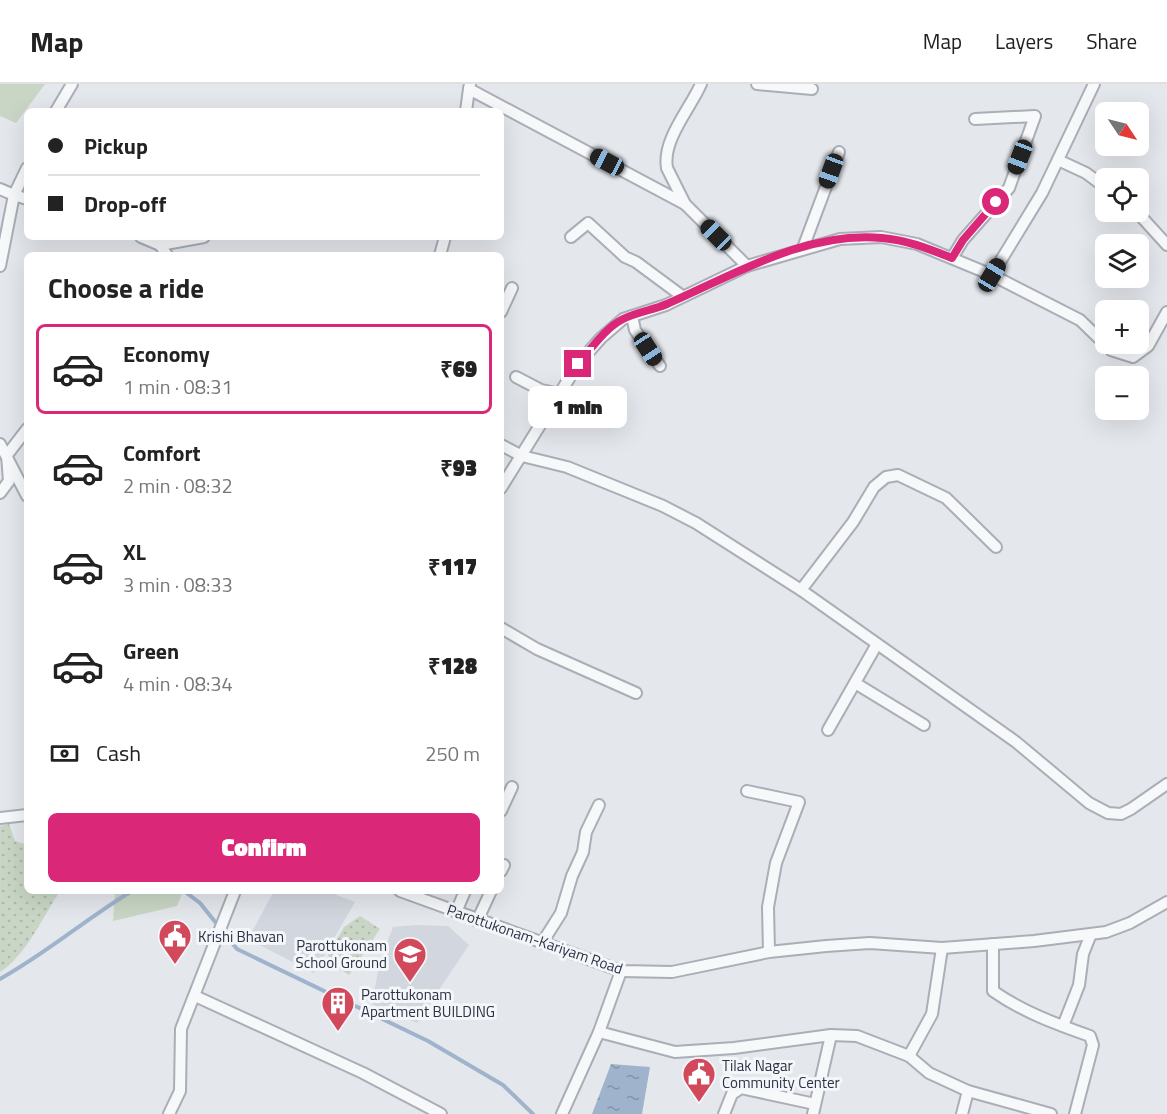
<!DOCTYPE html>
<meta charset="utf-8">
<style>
:root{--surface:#fff;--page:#f2f2f2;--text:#222;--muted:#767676;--line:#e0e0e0;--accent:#db2777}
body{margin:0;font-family:"Titillium Web",sans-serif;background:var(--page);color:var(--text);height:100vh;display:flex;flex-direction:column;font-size:22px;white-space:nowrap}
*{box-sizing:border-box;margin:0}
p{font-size:20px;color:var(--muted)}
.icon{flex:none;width:33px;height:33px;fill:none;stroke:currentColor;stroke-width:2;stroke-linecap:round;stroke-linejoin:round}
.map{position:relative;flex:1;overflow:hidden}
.sheet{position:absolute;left:24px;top:168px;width:480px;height:642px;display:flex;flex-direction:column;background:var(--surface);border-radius:9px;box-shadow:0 6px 24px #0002}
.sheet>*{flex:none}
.guide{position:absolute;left:24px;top:24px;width:480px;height:132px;border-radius:9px;box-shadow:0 6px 24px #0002;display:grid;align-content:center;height:132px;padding:0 24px;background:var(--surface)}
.needle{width:39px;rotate:125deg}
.buttons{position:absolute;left:1095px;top:18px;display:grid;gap:12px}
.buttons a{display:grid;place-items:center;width:54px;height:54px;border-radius:9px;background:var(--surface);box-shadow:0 6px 24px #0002;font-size:30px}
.end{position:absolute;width:27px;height:27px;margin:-14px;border:8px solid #db2777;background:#fff;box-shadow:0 0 0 3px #fff}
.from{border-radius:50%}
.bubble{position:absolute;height:42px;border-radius:9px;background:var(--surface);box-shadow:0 6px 24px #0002;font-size:20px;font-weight:800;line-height:42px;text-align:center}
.car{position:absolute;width:18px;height:36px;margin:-18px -9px;border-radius:8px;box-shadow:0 0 4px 2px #0007;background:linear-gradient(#222 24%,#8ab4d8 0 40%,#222 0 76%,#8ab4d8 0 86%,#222 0)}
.guide b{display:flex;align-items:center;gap:21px;height:57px;font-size:22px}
.guide b+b{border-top:2px solid var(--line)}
.guide i{width:15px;height:15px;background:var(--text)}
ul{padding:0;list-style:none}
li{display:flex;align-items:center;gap:18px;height:90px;margin:0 12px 9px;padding:0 12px;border:3px solid transparent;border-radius:9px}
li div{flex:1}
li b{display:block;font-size:22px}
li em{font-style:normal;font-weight:800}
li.selected{border-color:var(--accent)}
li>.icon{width:54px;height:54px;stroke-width:1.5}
h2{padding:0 24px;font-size:27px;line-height:72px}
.pay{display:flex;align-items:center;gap:15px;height:66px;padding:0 24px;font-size:22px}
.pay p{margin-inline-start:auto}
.button{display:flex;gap:12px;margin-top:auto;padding:12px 24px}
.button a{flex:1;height:69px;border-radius:9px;background:var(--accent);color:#fff;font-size:24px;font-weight:800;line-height:69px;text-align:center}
header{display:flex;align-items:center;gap:36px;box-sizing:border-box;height:84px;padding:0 30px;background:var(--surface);border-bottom:2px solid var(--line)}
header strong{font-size:28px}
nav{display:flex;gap:33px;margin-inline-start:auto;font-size:21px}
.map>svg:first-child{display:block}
</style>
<header>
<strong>Map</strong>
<nav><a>Map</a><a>Layers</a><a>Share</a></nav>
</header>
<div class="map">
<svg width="1167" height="1030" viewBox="0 0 1167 1030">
<defs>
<pattern id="park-dots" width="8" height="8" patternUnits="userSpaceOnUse" patternTransform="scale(1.5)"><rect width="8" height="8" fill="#c9d6c5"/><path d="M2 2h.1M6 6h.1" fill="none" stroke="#adb8ab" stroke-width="1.8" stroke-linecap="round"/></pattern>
<pattern id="water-ripples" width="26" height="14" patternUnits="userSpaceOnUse" patternTransform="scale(1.5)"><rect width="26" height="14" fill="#9fb4cc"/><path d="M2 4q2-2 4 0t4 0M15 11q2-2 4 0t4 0" fill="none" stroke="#8293a7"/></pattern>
</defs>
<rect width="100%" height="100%" fill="#e4e7ec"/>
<g fill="#d2d6de">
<polygon points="274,807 326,807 355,818 314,889 248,855"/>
<polygon points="415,841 448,842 469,861 417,939 372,920 380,877 393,843"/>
</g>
<g fill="#c9d6c5">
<polygon points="0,0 45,0 16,39 0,32"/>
<polygon points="115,807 183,807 177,822 113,837"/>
</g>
<g fill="url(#park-dots)">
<path d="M 9,740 L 15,757 L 27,761 L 27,807 L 60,807 C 43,832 26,872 0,888 L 0,742 Z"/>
<polygon points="360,832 380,845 349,891 332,880 328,871 344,843"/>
</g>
<polygon fill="url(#water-ripples)" points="611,980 650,983 642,1030 592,1030"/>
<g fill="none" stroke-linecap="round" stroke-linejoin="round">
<g stroke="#9fb4cc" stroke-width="4">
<polyline points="184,807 200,819 216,839"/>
<polyline points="232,859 237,865 428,957 503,1001 533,1030"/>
<path d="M 0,895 C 47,869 87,834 132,807"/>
</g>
<defs>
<g id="street">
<polyline points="470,0 469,5 685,120"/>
<path d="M 701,0 C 690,25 662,56 667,84 L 685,120 L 747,182"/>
<polyline points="757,0 812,5"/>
<polyline points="56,27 72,0"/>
<polyline points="466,27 469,5"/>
<polyline points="1058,76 1086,89 1106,104"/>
<polyline points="27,84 14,111 27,115"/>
<polyline points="0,105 14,111 0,182"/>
<polyline points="1137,128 1167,161"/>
<polyline points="141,153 160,161 167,171"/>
<polyline points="571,153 588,139 625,173 636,178 682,212"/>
<polyline points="160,161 204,153"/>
<polyline points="803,164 839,68"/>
<polyline points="440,171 445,153"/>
<polyline points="952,174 963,156 1009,104 1035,32 975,35"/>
<polyline points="992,191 1080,236 1111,266 1133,273 1148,262 1167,228"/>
<polyline points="501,228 512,204"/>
<polyline points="632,232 635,246 660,282"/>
<polyline points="516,293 541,306 561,310"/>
<polyline points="0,360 27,412"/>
<polyline points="501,361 522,372 567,383 663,422 696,439 801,506 1016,658 1089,719 1108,729 1121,730 1131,725 1167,700"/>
<polyline points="501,404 578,280 601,254 623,235 666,221 747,182 840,155 881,153 917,160 992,191 1042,109 1094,0"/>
<polyline points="0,409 9,397 7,371 27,345"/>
<polyline points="801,506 853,438 874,403 886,393 898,391 946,414 996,463"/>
<polyline points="501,544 537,565 636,609"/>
<polyline points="855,599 924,641"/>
<polyline points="828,646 877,560"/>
<polyline points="747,707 799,718 776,779 768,823 769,868"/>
<polyline points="501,727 512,703"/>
<polyline points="0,734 27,731"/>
<polyline points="501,787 504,781"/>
<polyline points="400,807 621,887 672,888 769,868 826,862 870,859 942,864 1034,857 1106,848 1130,839 1167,818"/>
<polyline points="456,828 465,807"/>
<polyline points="477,837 491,807"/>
<polyline points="542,859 561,829 572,792 583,768 586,748 599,721"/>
<path d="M 993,860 L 993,907 C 1023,928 1056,940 1090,952 L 1093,961 L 1075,1030"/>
<polyline points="195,912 363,989 441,1030"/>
<polyline points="1063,942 1079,901 1083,870 1091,850"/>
<polyline points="599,948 675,968 734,964 831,951 857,952 909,972 929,989 968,1007 1051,1030"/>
<polyline points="909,972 932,930 942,864"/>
<polyline points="169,1030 180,1007 181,945 235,807"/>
<polyline points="562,1030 599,948 621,887"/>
<polyline points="724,1030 732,1010 741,1004 815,1020"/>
<polyline points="813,1030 831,951"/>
<polyline points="962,1030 968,1007"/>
</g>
</defs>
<use href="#street" stroke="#a9aeb7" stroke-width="14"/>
<use href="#street" stroke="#f7f8fa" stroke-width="10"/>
</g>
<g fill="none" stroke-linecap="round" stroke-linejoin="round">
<path stroke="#db2777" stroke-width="8" d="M 578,280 C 591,265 605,244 623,235 C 637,228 653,226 667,220 C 734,191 805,147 882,154 C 907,156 929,165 952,174 L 963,156 L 996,118"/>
</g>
<defs>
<symbol id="civic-pin" viewBox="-11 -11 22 30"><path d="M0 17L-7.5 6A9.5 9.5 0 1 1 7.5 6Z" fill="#d1495b" stroke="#f4f6f9"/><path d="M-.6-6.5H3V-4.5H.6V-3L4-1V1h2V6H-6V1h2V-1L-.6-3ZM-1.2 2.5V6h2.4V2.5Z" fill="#fff"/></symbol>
<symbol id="school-pin" viewBox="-11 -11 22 30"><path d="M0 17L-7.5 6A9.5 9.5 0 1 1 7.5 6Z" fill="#d1495b" stroke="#f4f6f9"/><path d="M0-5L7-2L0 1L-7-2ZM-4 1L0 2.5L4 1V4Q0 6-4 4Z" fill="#fff"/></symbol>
<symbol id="building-pin" viewBox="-11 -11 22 30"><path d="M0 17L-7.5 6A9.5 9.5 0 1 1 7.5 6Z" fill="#d1495b" stroke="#f4f6f9"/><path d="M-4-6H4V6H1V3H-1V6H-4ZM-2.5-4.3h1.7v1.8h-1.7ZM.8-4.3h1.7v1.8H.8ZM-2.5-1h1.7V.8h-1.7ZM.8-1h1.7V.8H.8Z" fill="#fff"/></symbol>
</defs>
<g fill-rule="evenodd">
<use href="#civic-pin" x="156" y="833" width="38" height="52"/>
<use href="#school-pin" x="391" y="851" width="38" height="52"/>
<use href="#building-pin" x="319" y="900" width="38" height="52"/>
<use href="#civic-pin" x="680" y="971" width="38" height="52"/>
</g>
<g text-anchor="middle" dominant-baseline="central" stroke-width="6" stroke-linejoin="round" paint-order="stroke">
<g font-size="15" fill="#2b3445" stroke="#f4f6f9" text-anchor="start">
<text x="198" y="852">Krishi Bhavan</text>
<text x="387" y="861" text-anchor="end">Parottukonam<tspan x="387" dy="17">School Ground</tspan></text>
<text x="361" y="910">Parottukonam<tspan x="361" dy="17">Apartment BUILDING</tspan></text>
<text x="722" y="981">Tilak Nagar<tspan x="722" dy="17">Community Center</tspan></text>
</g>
<g font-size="15" fill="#2b3445" stroke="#f4f6f9">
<text transform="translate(535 855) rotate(19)">Parottukonam-Kariyam Road</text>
</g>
</g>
</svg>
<div class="buttons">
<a><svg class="needle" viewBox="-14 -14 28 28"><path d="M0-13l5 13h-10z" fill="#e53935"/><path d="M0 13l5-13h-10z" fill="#767676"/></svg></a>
<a><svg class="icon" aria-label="locate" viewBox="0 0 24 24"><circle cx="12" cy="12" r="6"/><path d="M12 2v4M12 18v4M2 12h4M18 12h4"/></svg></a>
<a><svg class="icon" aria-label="layers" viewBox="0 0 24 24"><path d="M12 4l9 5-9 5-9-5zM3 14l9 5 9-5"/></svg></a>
<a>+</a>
<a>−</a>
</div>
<i class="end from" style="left:996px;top:118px"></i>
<i class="end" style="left:578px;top:280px"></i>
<div class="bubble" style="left:528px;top:302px;width:99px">1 min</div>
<i class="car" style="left:1020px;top:73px;rotate:201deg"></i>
<i class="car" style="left:607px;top:78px;rotate:298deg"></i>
<i class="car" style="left:831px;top:87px;rotate:200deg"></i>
<i class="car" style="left:716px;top:151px;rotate:315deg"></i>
<i class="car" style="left:992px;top:191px;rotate:31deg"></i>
<i class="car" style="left:648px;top:265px;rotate:147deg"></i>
<div class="guide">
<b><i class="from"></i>Pickup</b>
<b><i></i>Drop-off</b>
</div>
<section class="sheet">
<h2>Choose a ride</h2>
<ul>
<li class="selected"><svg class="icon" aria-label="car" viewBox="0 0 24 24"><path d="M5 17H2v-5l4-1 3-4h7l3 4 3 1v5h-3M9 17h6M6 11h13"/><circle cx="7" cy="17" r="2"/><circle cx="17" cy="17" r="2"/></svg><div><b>Economy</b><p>1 min · 08:31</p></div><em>₹69</em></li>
<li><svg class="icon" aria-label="car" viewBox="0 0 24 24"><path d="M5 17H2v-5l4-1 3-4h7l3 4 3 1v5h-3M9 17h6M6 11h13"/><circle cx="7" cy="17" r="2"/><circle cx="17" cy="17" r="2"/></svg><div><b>Comfort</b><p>2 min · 08:32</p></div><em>₹93</em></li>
<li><svg class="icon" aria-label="car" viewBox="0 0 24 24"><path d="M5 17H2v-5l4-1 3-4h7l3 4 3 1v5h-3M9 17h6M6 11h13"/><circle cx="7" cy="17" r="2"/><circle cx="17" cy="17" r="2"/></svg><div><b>XL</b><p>3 min · 08:33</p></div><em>₹117</em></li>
<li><svg class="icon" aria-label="car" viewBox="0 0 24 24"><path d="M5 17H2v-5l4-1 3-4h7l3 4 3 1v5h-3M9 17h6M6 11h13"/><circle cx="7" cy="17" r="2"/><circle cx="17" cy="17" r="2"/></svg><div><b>Green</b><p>4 min · 08:34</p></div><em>₹128</em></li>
</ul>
<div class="pay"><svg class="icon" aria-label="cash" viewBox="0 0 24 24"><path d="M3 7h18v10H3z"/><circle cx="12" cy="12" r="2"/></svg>Cash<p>250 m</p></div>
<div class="button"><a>Confirm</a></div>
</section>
</div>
